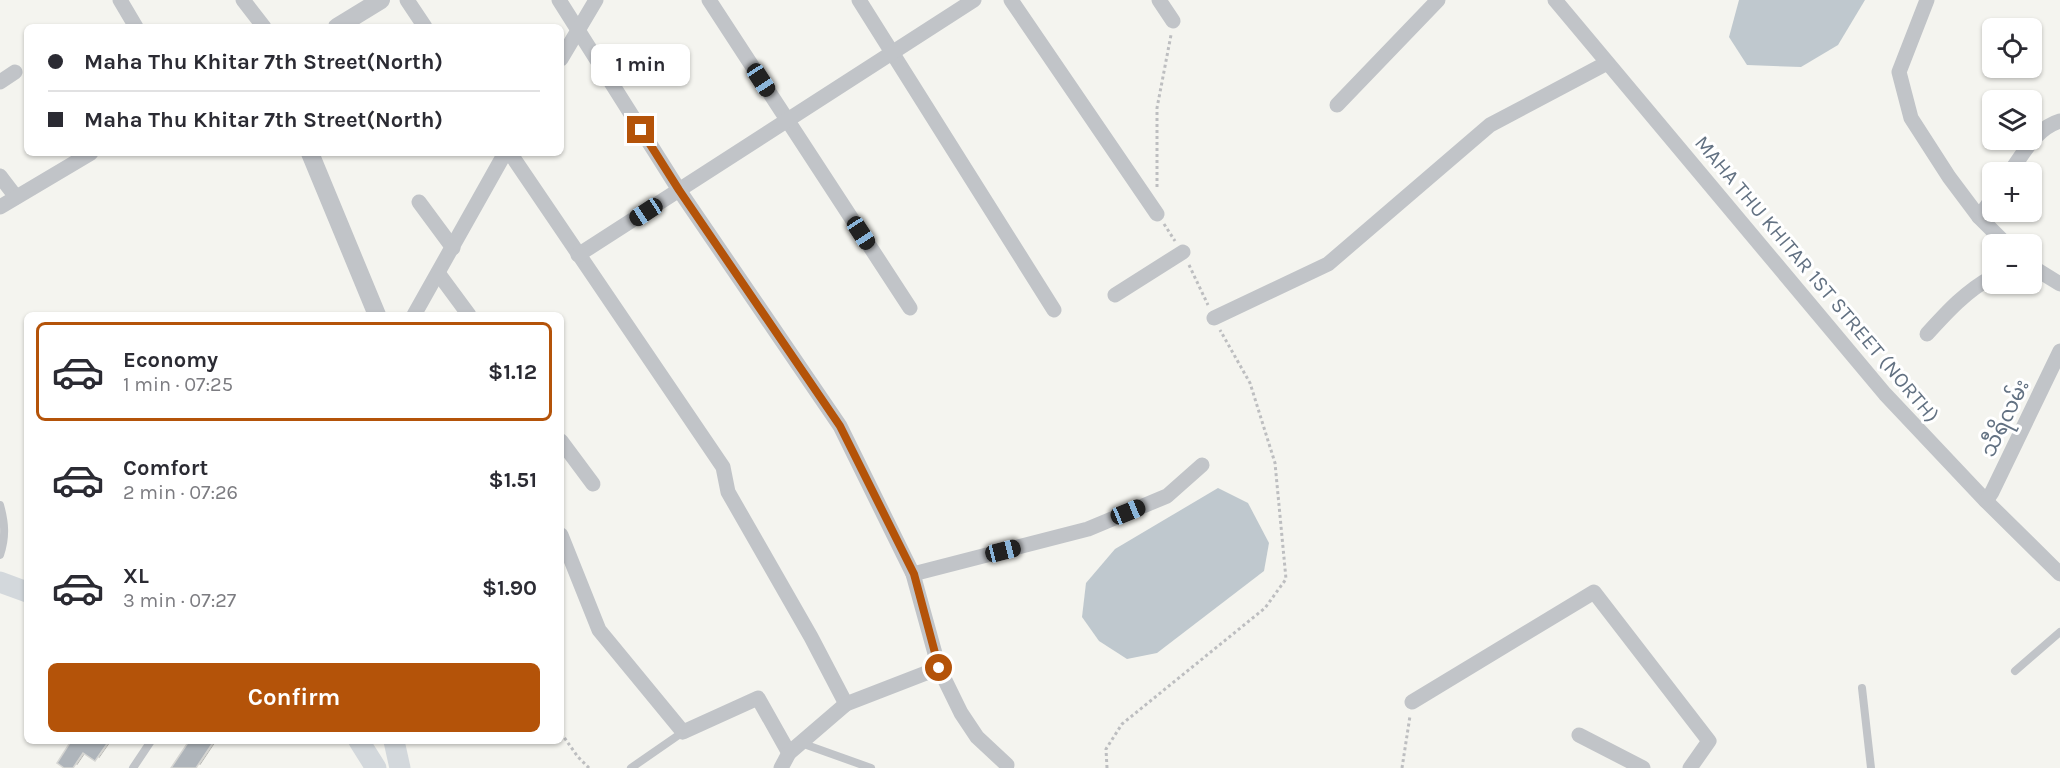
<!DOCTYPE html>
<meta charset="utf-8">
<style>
:root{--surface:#fff;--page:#f7f7f7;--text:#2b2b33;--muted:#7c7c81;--line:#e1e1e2;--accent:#b45309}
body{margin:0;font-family:Karla,"Noto Sans Myanmar",sans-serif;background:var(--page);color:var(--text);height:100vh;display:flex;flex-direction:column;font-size:22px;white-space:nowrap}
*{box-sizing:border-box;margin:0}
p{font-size:20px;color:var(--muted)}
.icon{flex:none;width:33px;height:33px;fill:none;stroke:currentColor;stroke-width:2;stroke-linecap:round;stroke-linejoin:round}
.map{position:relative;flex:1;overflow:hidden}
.sheet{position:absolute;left:24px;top:312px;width:540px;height:432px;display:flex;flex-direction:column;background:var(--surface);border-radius:9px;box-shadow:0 2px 4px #0004}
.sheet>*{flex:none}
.hud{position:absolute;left:24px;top:24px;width:540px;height:132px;border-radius:9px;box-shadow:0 2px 4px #0004;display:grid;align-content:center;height:132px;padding:0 24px;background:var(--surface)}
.tools{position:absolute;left:1982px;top:18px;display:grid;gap:12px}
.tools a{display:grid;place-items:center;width:60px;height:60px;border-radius:9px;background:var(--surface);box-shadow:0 2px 4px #0004;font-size:30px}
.end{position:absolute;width:27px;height:27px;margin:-14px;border:8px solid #b45309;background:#fff;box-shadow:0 0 0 3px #fff}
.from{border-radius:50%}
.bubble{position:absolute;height:42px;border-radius:9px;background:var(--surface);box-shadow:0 2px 4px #0004;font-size:20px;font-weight:700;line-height:42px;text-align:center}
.car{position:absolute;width:18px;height:36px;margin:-18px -9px;border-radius:8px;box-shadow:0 0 4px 2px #0007;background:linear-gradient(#222 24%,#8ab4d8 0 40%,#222 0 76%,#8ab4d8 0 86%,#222 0)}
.hud b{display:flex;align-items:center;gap:21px;height:57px;font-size:22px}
.hud b+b{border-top:2px solid var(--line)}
.hud i{width:15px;height:15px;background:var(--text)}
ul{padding:10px 0 0;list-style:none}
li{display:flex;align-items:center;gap:18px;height:99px;margin:0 12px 9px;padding:0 12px;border:3px solid transparent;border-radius:9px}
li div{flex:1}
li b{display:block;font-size:22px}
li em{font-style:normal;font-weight:700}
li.selected{border-color:var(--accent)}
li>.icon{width:54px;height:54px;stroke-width:1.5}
.action{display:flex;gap:12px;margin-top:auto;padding:12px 24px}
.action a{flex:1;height:69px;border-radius:9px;background:var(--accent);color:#fff;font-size:24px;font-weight:700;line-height:69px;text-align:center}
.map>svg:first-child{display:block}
</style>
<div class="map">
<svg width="2060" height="768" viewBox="0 0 2060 768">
<defs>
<filter id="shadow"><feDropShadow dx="4" dy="-4" stdDeviation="0" flood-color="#0004"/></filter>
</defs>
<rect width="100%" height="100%" fill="#f4f4ef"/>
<g fill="#bfc8ce">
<polygon points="1739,0 1865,0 1838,45 1801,67 1747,65 1729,37"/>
<polygon points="1218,488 1248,503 1269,543 1264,571 1157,653 1127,659 1099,641 1082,617 1086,583 1115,549"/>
</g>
<g fill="#aeb4ba" stroke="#d5d5d2" stroke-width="1.5" filter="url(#shadow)">
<polygon points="71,741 109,741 95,761 83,753 73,768 64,768 57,763"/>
<polygon points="189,741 214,741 196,768 171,768"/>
</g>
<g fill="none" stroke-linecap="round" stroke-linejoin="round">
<g stroke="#bdbec0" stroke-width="3" stroke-dasharray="3 3" stroke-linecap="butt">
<polyline points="1157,187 1157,108 1171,35"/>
<polyline points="1164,224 1175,241"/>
<polyline points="1189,265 1208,305"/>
<polyline points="561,733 578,757 589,768"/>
<polyline points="1107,768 1106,749 1122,724 1265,608 1286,579 1275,463 1250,383 1220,330"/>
<polyline points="1402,768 1410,716"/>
</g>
<g stroke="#c1c4c8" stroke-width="8">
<path d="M 0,505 C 5,523 6,537 0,555"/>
<polyline points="2015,671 2060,632"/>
<polyline points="1862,688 1871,768"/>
<polyline points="801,743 871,768"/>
<polyline points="133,768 151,741"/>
<polyline points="631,768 683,732"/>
</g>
<g stroke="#c1c4c8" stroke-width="15">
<polyline points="120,0 136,27"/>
<polyline points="243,0 264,27"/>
<polyline points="407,0 425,27"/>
<polyline points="559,0 679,190 840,426 913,574 939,668 961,713 977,737 1007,765"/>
<polyline points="709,0 910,308"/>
<polyline points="859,0 1054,310"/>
<polyline points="1011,0 1157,214"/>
<polyline points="1159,0 1173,21"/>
<polyline points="1555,0 1885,394 1986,501 2060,574"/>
<polyline points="1927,0 1899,72 1911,118 1949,177 1979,217 2006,244"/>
<polyline points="561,59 596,0"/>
<polyline points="0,82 15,72"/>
<polyline points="1337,105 1438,0"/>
<polyline points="510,153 723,467 728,492 811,637 846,704"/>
<path d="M 2010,172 C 2024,153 2036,128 2060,121"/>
<polyline points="0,176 16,197"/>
<polyline points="419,202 453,248"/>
<polyline points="0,207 91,153"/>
<polyline points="1979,217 1992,199"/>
<polyline points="578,255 974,0"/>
<polyline points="2031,266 2060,284"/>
<polyline points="438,273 469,315"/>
<polyline points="1115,295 1183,252"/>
<polyline points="414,315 505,153"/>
<polyline points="1214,318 1328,264 1490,125 1607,63"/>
<path d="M 1927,334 C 1947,312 1966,291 1992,277"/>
<polyline points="561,441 593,484"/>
<polyline points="1986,501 1992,492 2060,351"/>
<polyline points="561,535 599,630 683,732 758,698 789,753"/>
<polyline points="913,574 1088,529 1167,496 1202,465"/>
<polyline points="1412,702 1594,592 1709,741 1690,768"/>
<polyline points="1579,735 1643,768"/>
<polyline points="781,768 789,753 846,704 939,668"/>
</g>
<g stroke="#c1c4c8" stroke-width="18">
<polyline points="337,27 381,0"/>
<polyline points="310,153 377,315"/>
</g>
<g stroke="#d3d8dc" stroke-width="21">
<polyline points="0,582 27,592"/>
<polyline points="359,741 376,768"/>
<polyline points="394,741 400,768"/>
</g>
</g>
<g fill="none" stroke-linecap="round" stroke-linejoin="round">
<polyline stroke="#b45309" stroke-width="8" points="641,130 679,190 840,426 914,574 939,668"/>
</g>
<g text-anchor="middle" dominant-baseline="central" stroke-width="6" stroke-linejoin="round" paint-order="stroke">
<g font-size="21" fill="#627182" stroke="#fff">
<text transform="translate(1817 279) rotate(50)">MAHA THU KHITAR 1ST STREET (NORTH)</text>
<text transform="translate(2005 418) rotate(-64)">သီရိလမ်း</text>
</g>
</g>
</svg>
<div class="tools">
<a><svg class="icon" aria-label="locate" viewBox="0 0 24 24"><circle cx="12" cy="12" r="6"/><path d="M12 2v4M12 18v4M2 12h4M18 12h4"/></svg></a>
<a><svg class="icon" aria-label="layers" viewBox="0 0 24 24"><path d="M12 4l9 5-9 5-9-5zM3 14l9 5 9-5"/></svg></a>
<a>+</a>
<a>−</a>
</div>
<i class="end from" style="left:939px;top:668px"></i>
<i class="end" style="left:641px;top:130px"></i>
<div class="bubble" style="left:591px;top:44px;width:99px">1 min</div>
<i class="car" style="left:761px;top:80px;rotate:147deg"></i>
<i class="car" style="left:646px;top:212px;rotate:237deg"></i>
<i class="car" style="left:861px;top:233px;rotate:147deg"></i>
<i class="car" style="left:1128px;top:512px;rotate:68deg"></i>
<i class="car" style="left:1003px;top:551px;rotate:76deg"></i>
<div class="hud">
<b><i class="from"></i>Maha Thu Khitar 7th Street(North)</b>
<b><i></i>Maha Thu Khitar 7th Street(North)</b>
</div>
<section class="sheet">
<ul>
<li class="selected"><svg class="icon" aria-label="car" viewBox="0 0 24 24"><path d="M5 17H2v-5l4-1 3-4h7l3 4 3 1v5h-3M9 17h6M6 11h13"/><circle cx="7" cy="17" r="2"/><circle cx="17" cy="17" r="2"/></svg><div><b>Economy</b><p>1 min · 07:25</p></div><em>$1.12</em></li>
<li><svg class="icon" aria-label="car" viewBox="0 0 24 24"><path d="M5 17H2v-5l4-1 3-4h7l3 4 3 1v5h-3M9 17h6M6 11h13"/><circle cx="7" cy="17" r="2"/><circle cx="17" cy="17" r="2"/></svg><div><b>Comfort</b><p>2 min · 07:26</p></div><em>$1.51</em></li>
<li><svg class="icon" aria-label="car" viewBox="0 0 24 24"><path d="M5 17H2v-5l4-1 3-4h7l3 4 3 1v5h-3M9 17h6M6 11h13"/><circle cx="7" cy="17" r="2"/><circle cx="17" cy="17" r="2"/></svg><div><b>XL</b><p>3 min · 07:27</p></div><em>$1.90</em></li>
</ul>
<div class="action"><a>Confirm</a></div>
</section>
</div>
